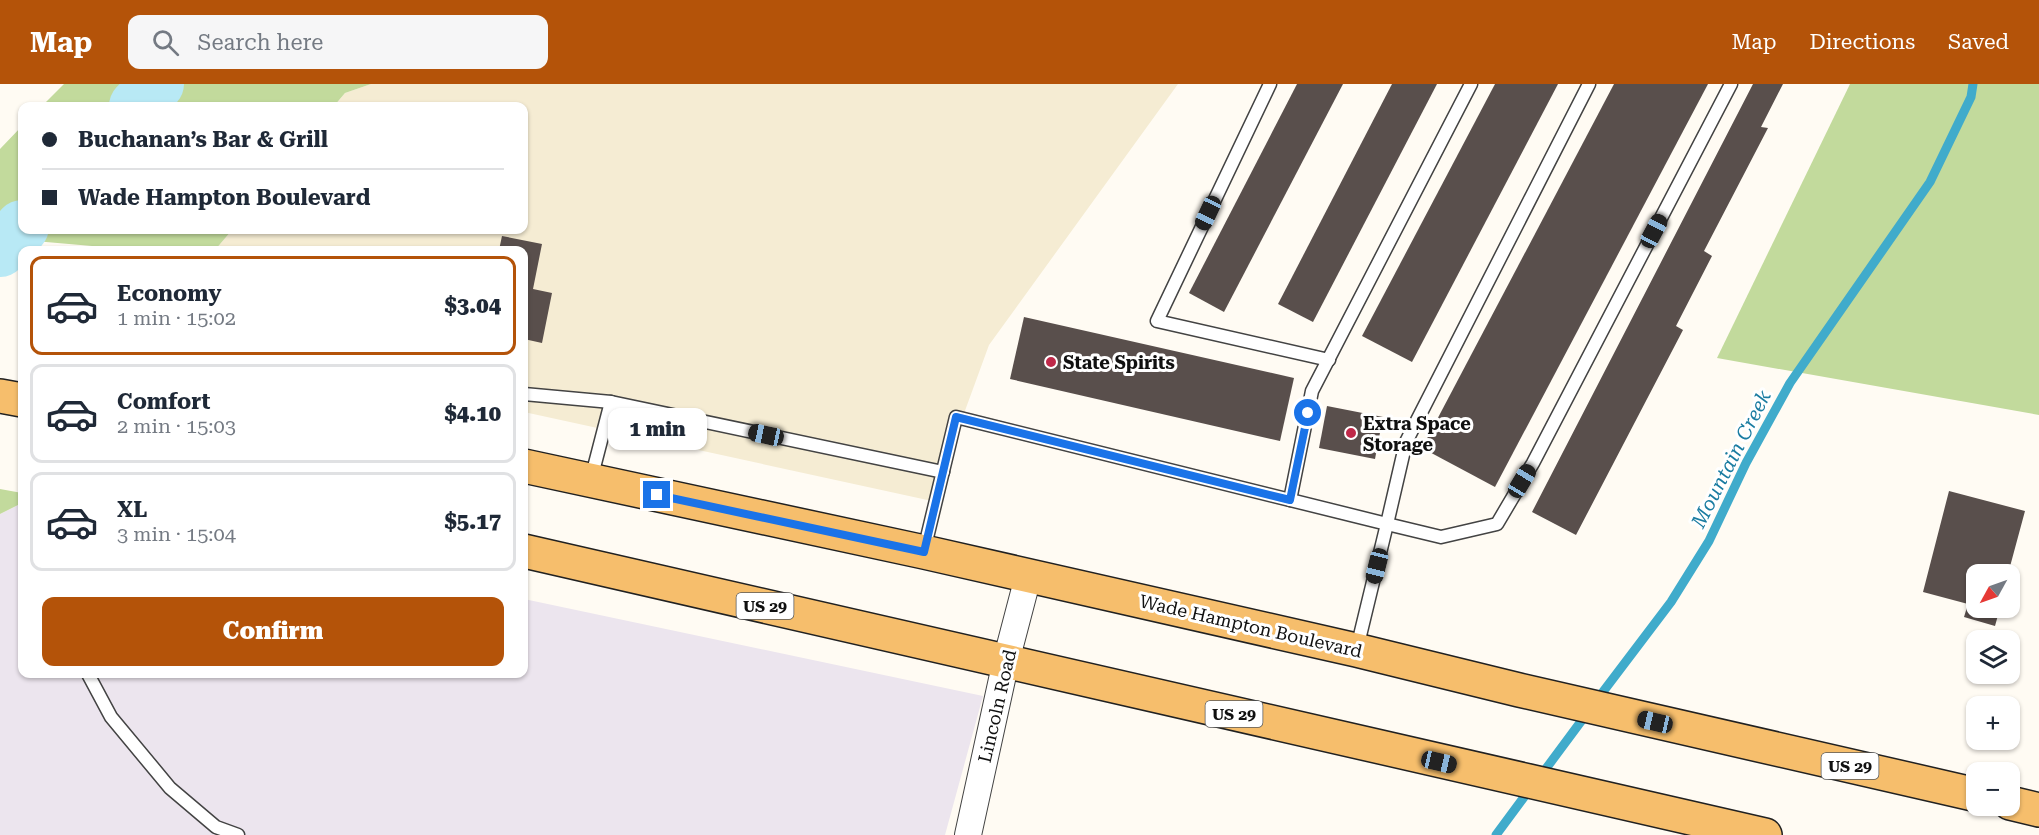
<!DOCTYPE html>
<meta charset="utf-8">
<style>
:root{--surface:#fff;--page:#f6f6f7;--text:#1f2937;--muted:#747a83;--line:#e0e1e3;--accent:#b45309}
body{margin:0;font-family:"Roboto Serif",serif;background:var(--page);color:var(--text);height:100vh;display:flex;flex-direction:column;font-size:22px;white-space:nowrap}
*{box-sizing:border-box;margin:0}
p{font-size:20px;color:var(--muted)}
.icon{flex:none;width:33px;height:33px;fill:none;stroke:currentColor;stroke-width:2;stroke-linecap:round;stroke-linejoin:round}
.map{position:relative;flex:1;overflow:hidden}
.side{position:absolute;left:18px;top:162px;width:510px;height:432px;display:flex;flex-direction:column;background:var(--surface);border-radius:12px;box-shadow:0 2px 4px #0004}
.side>*{flex:none}
.guide{position:absolute;left:18px;top:18px;width:510px;height:132px;border-radius:12px;box-shadow:0 2px 4px #0004;display:grid;align-content:center;height:132px;padding:0 24px;background:var(--surface)}
.needle{width:39px;rotate:230deg}
.fabs{position:absolute;left:1966px;top:480px;display:grid;gap:12px}
.fabs a{display:grid;place-items:center;width:54px;height:54px;border-radius:12px;background:var(--surface);box-shadow:0 2px 4px #0004;font-size:30px}
.end{position:absolute;width:27px;height:27px;margin:-14px;border:8px solid #1a73e8;background:#fff;box-shadow:0 0 0 3px #fff}
.from{border-radius:50%}
.bubble{position:absolute;height:42px;border-radius:12px;background:var(--surface);box-shadow:0 2px 4px #0004;font-size:20px;font-weight:800;line-height:42px;text-align:center}
.car{position:absolute;width:18px;height:36px;margin:-18px -9px;border-radius:8px;box-shadow:0 0 4px 2px #0007;background:linear-gradient(#222 24%,#8ab4d8 0 40%,#222 0 76%,#8ab4d8 0 86%,#222 0)}
.guide b{display:flex;align-items:center;gap:21px;height:57px;font-size:22px}
.guide b+b{border-top:2px solid var(--line)}
.guide i{width:15px;height:15px;background:var(--text)}
ul{padding:10px 0 0;list-style:none}
li{display:flex;align-items:center;gap:18px;height:99px;margin:0 12px 9px;padding:0 12px;border:3px solid var(--line);border-radius:12px}
li div{flex:1}
li b{display:block;font-size:22px}
li em{font-style:normal;font-weight:800}
li.current{border-color:var(--accent)}
li>.icon{width:54px;height:54px;stroke-width:1.5}
.action{display:flex;gap:12px;margin-top:auto;padding:12px 24px}
.action a{flex:1;height:69px;border-radius:12px;background:var(--accent);color:#fff;font-size:24px;font-weight:800;line-height:69px;text-align:center}
header{display:flex;align-items:center;gap:36px;box-sizing:border-box;height:84px;padding:0 30px;background:var(--accent);color:#fff}
header strong{font-size:28px}
nav{display:flex;gap:33px;margin-inline-start:auto;font-size:21px}
.search{width:420px;height:54px;background:var(--page);display:flex;align-items:center;gap:15px;box-sizing:border-box;padding:0 21px;border-radius:12px;color:var(--muted);font-size:22px}
.map>svg:first-child{display:block}
</style>
<header>
<strong>Map</strong>
<div class="search"><svg class="icon" aria-label="search" viewBox="0 0 24 24"><circle cx="10" cy="10" r="6"/><path d="M15 15l6 6"/></svg>Search here</div>
<nav><a>Map</a><a>Directions</a><a>Saved</a></nav>
</header>
<div class="map">
<svg width="2039" height="751" viewBox="0 0 2039 751">
<rect width="100%" height="100%" fill="#fffbf3"/>
<polygon fill="#ece5ee" points="22,419 22,590 524,590 524,515 983,612 945,751 0,751 0,430"/>
<polygon fill="#f5ecd3" points="371,0 1178,0 989,261 932,417 524,328 524,166 215,166 232,146 524,146 524,22 334,22 345,9"/>
<g fill="#c2da9c">
<polygon points="64,0 371,0 345,9 334,22 42,22"/>
<polygon points="1850,0 2039,0 2039,331 1717,274"/>
<polygon points="22,42 22,146 232,146 215,166 138,166 0,154 0,65"/>
<polygon points="0,405 22,409 22,419 0,430"/>
</g>
<g fill="none" stroke-linecap="round" stroke-linejoin="round">
<g stroke="#40abcb" stroke-width="9">
<polyline points="1596,617 1671,518 1709,457 1746,379 1790,299 1930,98 1971,13 1973,0"/>
<polyline points="1539,694 1588,628"/>
<polyline points="1496,751 1530,705"/>
</g>
<g stroke="#b8e9f5" stroke-width="54">
<polyline points="136,22 157,0"/>
<polyline points="0,166 22,143"/>
</g>
</g>
<g fill="#594f4c">
<polygon points="1297,0 1343,0 1224,228 1189,209"/>
<polygon points="1392,0 1437,0 1313,238 1278,220"/>
<polygon points="1495,0 1558,0 1412,278 1362,252"/>
<polygon points="1614,0 1708,0 1495,403 1422,364"/>
<polygon points="1753,0 1783,0 1761,43 1768,44 1704,167 1712,172 1676,242 1683,246 1576,451 1532,428"/>
<polygon points="502,152 542,160 533,205 552,209 542,259 524,255 524,166 499,166"/>
<polygon points="1024,233 1294,294 1280,357 1010,295"/>
<polygon points="1327,322 1383,333 1375,375 1319,364"/>
<polygon points="1949,407 2025,427 2008,490 1977,490 1977,524 2000,524 1995,542 1964,533 1968,520 1923,508"/>
</g>
<g fill="none" stroke-linecap="round" stroke-linejoin="round">
<defs>
<g id="service">
<polyline points="1270,0 1157,237 1329,276"/>
<polyline points="1589,0 1406,358 1387,440 1441,453 1497,440 1533,379 1731,0"/>
<polyline points="524,310 611,318"/>
<polyline points="591,395 611,318 943,388"/>
<polyline points="1290,416 1312,307 1471,0"/>
<polyline points="924,466 956,333 1387,440 1357,564"/>
<polyline points="88,590 111,633 170,704 216,743 238,751"/>
</g>
<polyline id="minor" points="968,751 1006,577 1028,493"/>
<g id="primary">
<polyline points="0,312 22,316"/>
<polyline points="524,382 924,468 1356,566 1519,606 1977,711"/>
<polyline points="524,467 1765,751"/>
<polyline points="2010,719 2039,726"/>
</g>
</defs>
<use href="#service" stroke="#434343" stroke-width="15"/>
<use href="#minor" stroke="#434343" stroke-width="28"/>
<use href="#primary" stroke="#212121" stroke-width="36"/>
<use href="#service" stroke="#fff" stroke-width="12"/>
<use href="#minor" stroke="#fff" stroke-width="26"/>
<use href="#primary" stroke="#f6be6c" stroke-width="33"/>
</g>
<g fill="none" stroke-linecap="round" stroke-linejoin="round">
<polyline stroke="#1a73e8" stroke-width="8" points="657,411 924,468 956,333 1290,416 1308,329"/>
</g>
<g fill="#bf2949" stroke="#fff" stroke-width="2">
<circle cx="1051" cy="278" r="6"/>
<circle cx="1351" cy="349" r="6"/>
</g>
<g text-anchor="middle" dominant-baseline="central" stroke-width="6" stroke-linejoin="round" paint-order="stroke">
<g fill="#fff" stroke="#585858" stroke-width="1.5">
<rect x="736.5" y="509" width="57" height="26" rx="4.5"/>
<rect x="1205.5" y="617" width="57" height="26" rx="4.5"/>
<rect x="1821.5" y="669" width="57" height="26" rx="4.5"/>
</g>
<g font-size="16" font-weight="bold" fill="#101010">
<text x="765" y="522">US 29</text>
<text x="1234" y="630">US 29</text>
<text x="1850" y="682">US 29</text>
</g>
<g font-size="18" font-weight="bold" fill="#101010" stroke="#fff" text-anchor="start">
<text x="1063" y="278">State Spirits</text>
<text x="1363" y="339">Extra Space<tspan x="1363" dy="21">Storage</tspan></text>
</g>
<g font-size="18" fill="#101010" stroke="#fff">
<text transform="translate(1251 542) rotate(13)">Wade Hampton Boulevard</text>
<text transform="translate(997 622) rotate(-77)">Lincoln Road</text>
</g>
<g font-size="20" font-style="italic" fill="#1a7ca1" stroke="#fff">
<text transform="translate(1731 375) rotate(-63)">Mountain Creek</text>
</g>
</g>
</svg>
<div class="fabs">
<a><svg class="needle" viewBox="-14 -14 28 28"><path d="M0-13l5 13h-10z" fill="#e53935"/><path d="M0 13l5-13h-10z" fill="#747a83"/></svg></a>
<a><svg class="icon" aria-label="layers" viewBox="0 0 24 24"><path d="M12 4l9 5-9 5-9-5zM3 14l9 5 9-5"/></svg></a>
<a>+</a>
<a>−</a>
</div>
<i class="end from" style="left:1308px;top:329px"></i>
<i class="end" style="left:657px;top:411px"></i>
<div class="bubble" style="left:608px;top:324px;width:99px">1 min</div>
<i class="car" style="left:1208px;top:129px;rotate:205deg"></i>
<i class="car" style="left:1654px;top:147px;rotate:28deg"></i>
<i class="car" style="left:766px;top:351px;rotate:282deg"></i>
<i class="car" style="left:1522px;top:397px;rotate:31deg"></i>
<i class="car" style="left:1377px;top:482px;rotate:194deg"></i>
<i class="car" style="left:1655px;top:638px;rotate:283deg"></i>
<i class="car" style="left:1439px;top:678px;rotate:103deg"></i>
<div class="guide">
<b><i class="from"></i>Buchanan’s Bar &amp; Grill</b>
<b><i></i>Wade Hampton Boulevard</b>
</div>
<section class="side">
<ul>
<li class="current"><svg class="icon" aria-label="car" viewBox="0 0 24 24"><path d="M5 17H2v-5l4-1 3-4h7l3 4 3 1v5h-3M9 17h6M6 11h13"/><circle cx="7" cy="17" r="2"/><circle cx="17" cy="17" r="2"/></svg><div><b>Economy</b><p>1 min · 15:02</p></div><em>$3.04</em></li>
<li><svg class="icon" aria-label="car" viewBox="0 0 24 24"><path d="M5 17H2v-5l4-1 3-4h7l3 4 3 1v5h-3M9 17h6M6 11h13"/><circle cx="7" cy="17" r="2"/><circle cx="17" cy="17" r="2"/></svg><div><b>Comfort</b><p>2 min · 15:03</p></div><em>$4.10</em></li>
<li><svg class="icon" aria-label="car" viewBox="0 0 24 24"><path d="M5 17H2v-5l4-1 3-4h7l3 4 3 1v5h-3M9 17h6M6 11h13"/><circle cx="7" cy="17" r="2"/><circle cx="17" cy="17" r="2"/></svg><div><b>XL</b><p>3 min · 15:04</p></div><em>$5.17</em></li>
</ul>
<div class="action"><a>Confirm</a></div>
</section>
</div>
